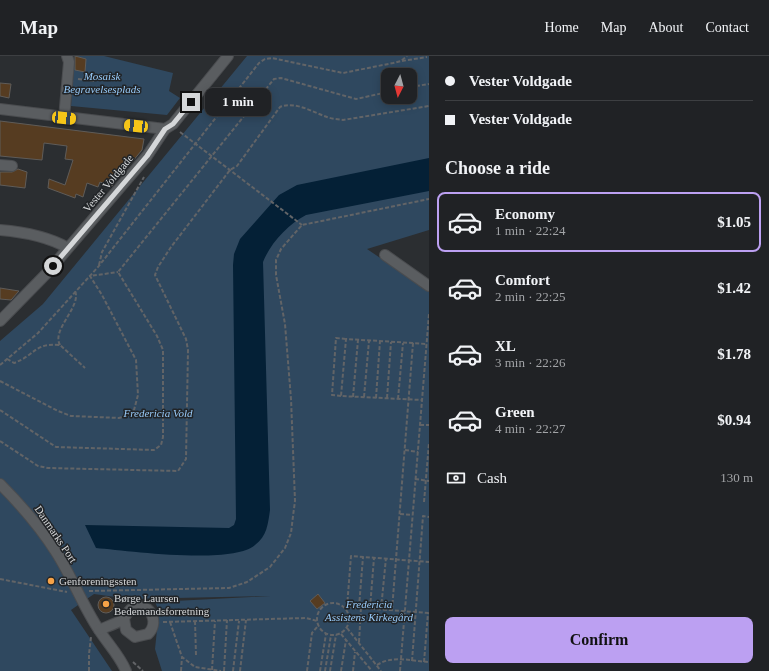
<!DOCTYPE html>
<meta charset="utf-8">
<style>
:root{--surface:#202225;--page:#2d2f32;--text:#f1f3f6;--muted:#a2a4a7;--line:#3d3f42;--accent:#bca0f2}
body{margin:0;font-family:"Times New Roman",serif;background:var(--page);color:var(--text);height:100vh;display:flex;flex-direction:column;font-size:15px;white-space:nowrap}
*{box-sizing:border-box;margin:0}
p{font-size:13px;color:var(--muted)}
.icon{flex:none;width:22px;height:22px;fill:none;stroke:currentColor;stroke-width:2;stroke-linecap:round;stroke-linejoin:round}
.map{position:relative;flex:1;overflow:hidden}
.details{display:flex;flex-direction:column;background:var(--surface);width:340px}
.details>*{flex:none}
.hud{display:grid;align-content:center;height:88px;padding:0 16px;background:var(--surface)}
.needle{width:26px;rotate:186deg}
.buttons{position:absolute;left:381px;top:12px;display:grid;gap:8px}
.buttons a{display:grid;place-items:center;width:36px;height:36px;border-radius:8px;background:var(--surface);box-shadow:0 2px 10px #0003,0 0 0 1px var(--line);font-size:20px}
.end{position:absolute;width:18px;height:18px;margin:-9px;border:5px solid #d5d7d9;background:#111;box-shadow:0 0 0 2px #111}
.from{border-radius:50%}
.bubble{position:absolute;height:28px;border-radius:8px;background:var(--surface);box-shadow:0 2px 10px #0003,0 0 0 1px var(--line);font-size:13px;font-weight:800;line-height:28px;text-align:center}
.car{position:absolute;width:12px;height:24px;margin:-12px -6px;border-radius:5px;box-shadow:0 0 3px 1px #0007;background:linear-gradient(#f5c518 24%,#345 0 40%,#f5c518 0 76%,#345 0 86%,#f5c518 0)}
.hud b{display:flex;align-items:center;gap:14px;height:38px;font-size:15px}
.hud b+b{border-top:1px solid var(--line)}
.hud i{width:10px;height:10px;background:var(--text)}
ul{padding:0;list-style:none}
li{display:flex;align-items:center;gap:12px;height:60px;margin:0 8px 6px;padding:0 8px;border:2px solid transparent;border-radius:8px}
li div{flex:1}
li b{display:block;font-size:15px}
li em{font-style:normal;font-weight:800}
li.selected{border-color:var(--accent)}
li>.icon{width:36px;height:36px;stroke-width:1.5}
h2{padding:0 16px;font-size:18px;line-height:48px}
.pay{display:flex;align-items:center;gap:10px;height:44px;padding:0 16px;font-size:15px}
.pay p{margin-inline-start:auto}
.cta{display:flex;gap:8px;margin-top:auto;padding:8px 16px}
.cta a{flex:1;height:46px;border-radius:8px;background:var(--accent);color:#111;font-size:16px;font-weight:800;line-height:46px;text-align:center}
header{display:flex;align-items:center;gap:24px;box-sizing:border-box;height:56px;padding:0 20px;background:var(--surface);border-bottom:1px solid var(--line)}
header strong{font-size:19px}
nav{display:flex;gap:22px;margin-inline-start:auto;font-size:14px}
main{display:flex;flex:1;min-height:0}
.map>svg:first-child{display:block}
</style>
<header>
<strong>Map</strong>
<nav><a>Home</a><a>Map</a><a>About</a><a>Contact</a></nav>
</header>
<main>
<div class="map">
<svg width="429" height="615" viewBox="0 0 429 615">
<rect width="100%" height="100%" fill="#2b2e31"/>
<g fill="#2f485f" fill-rule="evenodd">
<polygon points="75,0 104,0 173,17 169,35 180,42 167,59 71,50"/>
<path d="M 247,0 L 429,0 L 429,174 L 367,193 L 429,235 L 429,615 L 162,615 L 155,593 L 159,555 L 155,546 L 271,540 L 130,543 L 94,538 L 71,554 L 112,615 L 0,615 L 0,285 L 43,248 ZM 388,19 L 410,19 L 410,41 L 388,41 Z"/>
</g>
<path fill="#042036" d="M 429,102 L 429,135 L 306,159 C 288,168 270,188 263,206 L 270,454 C 268,468 267,480 255,489 C 233,509 129,495 96,492 L 85,469 L 229,472 L 234,469 L 236,463 L 233,209 L 234,198 L 240,183 L 279,139 L 297,129 Z"/>
<g fill="#563c21" stroke="#5f5c59">
<polygon points="75,0 86,3 85,16 75,14"/>
<polygon points="0,27 11,28 9,42 0,40"/>
<polygon points="0,65 144,83 142,94 112,130 100,126 98,131 87,127 83,141 76,138 75,142 48,132 49,123 65,129 73,104 65,103 67,90 44,87 42,104 0,100"/>
<polygon points="18,113 27,116 25,132 0,129 0,116 12,116"/>
<polygon points="0,232 19,235 11,244 0,243"/>
<polygon points="318,538 325,547 317,553 310,545"/>
<circle cx="106" cy="549" r="8"/>
</g>
<g fill="none" stroke-linecap="round" stroke-linejoin="round">
<defs>
<g id="minor">
<polyline points="0,53 165,73"/>
<polyline points="64,62 69,6 67,0"/>
<polyline points="0,109 12,110"/>
<path d="M 0,174 C 24,176 47,180 68,192"/>
<polyline points="385,199 429,230"/>
<polyline points="0,265 46,218 147,100 165,73 173,68 228,0"/>
<path d="M 0,428 C 21,449 40,471 56,496 C 72,521 83,550 99,574 C 108,588 120,600 126,615"/>
<path d="M 99,574 C 106,571 115,568 122,564 C 127,561 127,553 135,551 C 152,547 159,568 148,578 L 135,581 L 126,574 L 124,563"/>
</g>
</defs>
<use href="#minor" stroke="#4a4c4f" stroke-width="12"/>
<g stroke="#626467" stroke-width="2" stroke-dasharray="4 2" stroke-linecap="butt">
<polyline points="402,5 427,1"/>
<polyline points="78,23 94,25"/>
<polyline points="410,31 429,28"/>
<polyline points="180,76 302,169"/>
<polyline points="99,209 102,196 144,121"/>
<polyline points="413,287 346,283 341,340 422,344"/>
<path d="M 60,289 C 51,274 82,250 75,235"/>
<path d="M 7,303 L 14,307 C 36,299 33,287 60,289 L 85,312"/>
<polyline points="0,309 38,277 98,211 259,7 265,3 272,2 343,17 393,7 401,5 407,0"/>
<polyline points="0,325 58,355 71,360 119,362 127,360 134,354 138,339 136,304 102,239 90,220 118,216"/>
<polyline points="341,340 332,339 336,282 346,283"/>
<polyline points="353,341 358,284"/>
<polyline points="364,341 369,285"/>
<polyline points="376,342 380,285"/>
<polyline points="387,342 391,286"/>
<polyline points="398,343 403,287"/>
<polyline points="0,354 56,391 154,394 161,389 163,381 163,294 157,280 118,216 274,23 281,22 356,43 388,36"/>
<polyline points="420,369 429,369"/>
<path d="M 0,385 L 38,410 L 48,412 L 178,415 L 186,403 L 188,294 L 186,283 L 155,219 L 158,211 L 171,191 L 230,114 L 237,110 L 280,51 C 296,45 312,56 327,61 C 332,63 338,63 343,64 L 429,50"/>
<polyline points="405,394 418,396"/>
<polyline points="415,423 429,425"/>
<polyline points="424,446 429,387"/>
<polyline points="400,458 412,459"/>
<polyline points="0,523 67,536"/>
<polyline points="89,535 229,532 247,526 270,511 285,492 291,477 293,460 295,445 291,343 285,268 276,219 276,204 281,193 302,169 429,143"/>
<circle cx="333" cy="563" r="16"/>
<polyline points="347,551 351,500 429,506"/>
<polyline points="347,551 429,557"/>
<polyline points="359,551 363,501"/>
<polyline points="370,552 374,502"/>
<polyline points="381,553 386,502"/>
<polyline points="392,554 413,287 426,288"/>
<polyline points="195,565 196,599"/>
<polyline points="163,566 306,562 317,565"/>
<polyline points="170,566 182,601 195,611 221,615"/>
<polyline points="347,572 381,615"/>
<polyline points="341,578 372,615"/>
<polyline points="359,586 361,551"/>
<polyline points="412,605 423,460 429,461"/>
<polyline points="133,606 143,615"/>
<polyline points="424,606 428,557"/>
<path d="M 377,609 C 392,599 412,605 429,606"/>
<polyline points="212,614 215,565"/>
<polyline points="89,615 89,598 91,581"/>
<polyline points="181,615 182,601"/>
<polyline points="224,615 227,564"/>
<polyline points="233,615 239,565"/>
<polyline points="240,615 246,564"/>
<polyline points="307,615 312,577 318,570"/>
<polyline points="320,615 326,578"/>
<polyline points="325,615 331,579"/>
<polyline points="330,615 336,579"/>
<polyline points="341,615 346,584"/>
<polyline points="353,615 355,596"/>
<polyline points="400,615 429,258"/>
</g>
<use href="#minor" stroke="#5a5d60" stroke-width="10"/>
</g>
<g fill="none" stroke-linecap="round" stroke-linejoin="round">
<polyline stroke="#d5d7d9" stroke-width="5" points="53,210 147,100 165,73 173,68 191,46"/>
</g>
<g fill="#f6a247" stroke="#212427" stroke-width="1.5">
<circle cx="51" cy="525" r="4"/>
<circle cx="106" cy="548" r="4"/>
</g>
<g text-anchor="middle" dominant-baseline="central" stroke-width="3" stroke-linejoin="round" paint-order="stroke">
<g font-size="11" font-style="italic" fill="#98cbfa" stroke="#212427">
<text x="102" y="20">Mosaisk<tspan x="102" dy="13">Begravelsesplads</tspan></text>
<text x="158" y="357">Fredericia Vold</text>
<text x="369" y="548">Fredericia<tspan x="369" dy="13">Assistens Kirkegård</tspan></text>
</g>
<g font-size="11" fill="#d5d7d9" stroke="#212427">
<text transform="translate(108 127) rotate(-50)">Vester Voldgade</text>
<text transform="translate(56 478) rotate(56)">Danmarks Port</text>
</g>
<g font-size="11" fill="#d5d7d9" stroke="#212427" text-anchor="start">
<text x="59" y="525">Genforeningssten</text>
<text x="114" y="542">Børge Laursen<tspan x="114" dy="13">Bedemandsforretning</tspan></text>
</g>
</g>
</svg>
<div class="buttons">
<a><svg class="needle" viewBox="-14 -14 28 28"><path d="M0-13l5 13h-10z" fill="#e53935"/><path d="M0 13l5-13h-10z" fill="#a2a4a7"/></svg></a>
</div>
<i class="end from" style="left:53px;top:210px"></i>
<i class="end" style="left:191px;top:46px"></i>
<div class="bubble" style="left:205px;top:32px;width:66px">1 min</div>
<i class="car" style="left:64px;top:62px;rotate:96deg"></i>
<i class="car" style="left:136px;top:70px;rotate:276deg"></i>
</div>
<section class="details">
<div class="hud">
<b><i class="from"></i>Vester Voldgade</b>
<b><i></i>Vester Voldgade</b>
</div>
<h2>Choose a ride</h2>
<ul>
<li class="selected"><svg class="icon" aria-label="car" viewBox="0 0 24 24"><path d="M5 17H2v-5l4-1 3-4h7l3 4 3 1v5h-3M9 17h6M6 11h13"/><circle cx="7" cy="17" r="2"/><circle cx="17" cy="17" r="2"/></svg><div><b>Economy</b><p>1 min · 22:24</p></div><em>$1.05</em></li>
<li><svg class="icon" aria-label="car" viewBox="0 0 24 24"><path d="M5 17H2v-5l4-1 3-4h7l3 4 3 1v5h-3M9 17h6M6 11h13"/><circle cx="7" cy="17" r="2"/><circle cx="17" cy="17" r="2"/></svg><div><b>Comfort</b><p>2 min · 22:25</p></div><em>$1.42</em></li>
<li><svg class="icon" aria-label="car" viewBox="0 0 24 24"><path d="M5 17H2v-5l4-1 3-4h7l3 4 3 1v5h-3M9 17h6M6 11h13"/><circle cx="7" cy="17" r="2"/><circle cx="17" cy="17" r="2"/></svg><div><b>XL</b><p>3 min · 22:26</p></div><em>$1.78</em></li>
<li><svg class="icon" aria-label="car" viewBox="0 0 24 24"><path d="M5 17H2v-5l4-1 3-4h7l3 4 3 1v5h-3M9 17h6M6 11h13"/><circle cx="7" cy="17" r="2"/><circle cx="17" cy="17" r="2"/></svg><div><b>Green</b><p>4 min · 22:27</p></div><em>$0.94</em></li>
</ul>
<div class="pay"><svg class="icon" aria-label="cash" viewBox="0 0 24 24"><path d="M3 7h18v10H3z"/><circle cx="12" cy="12" r="2"/></svg>Cash<p>130 m</p></div>
<div class="cta"><a>Confirm</a></div>
</section>
</main>
